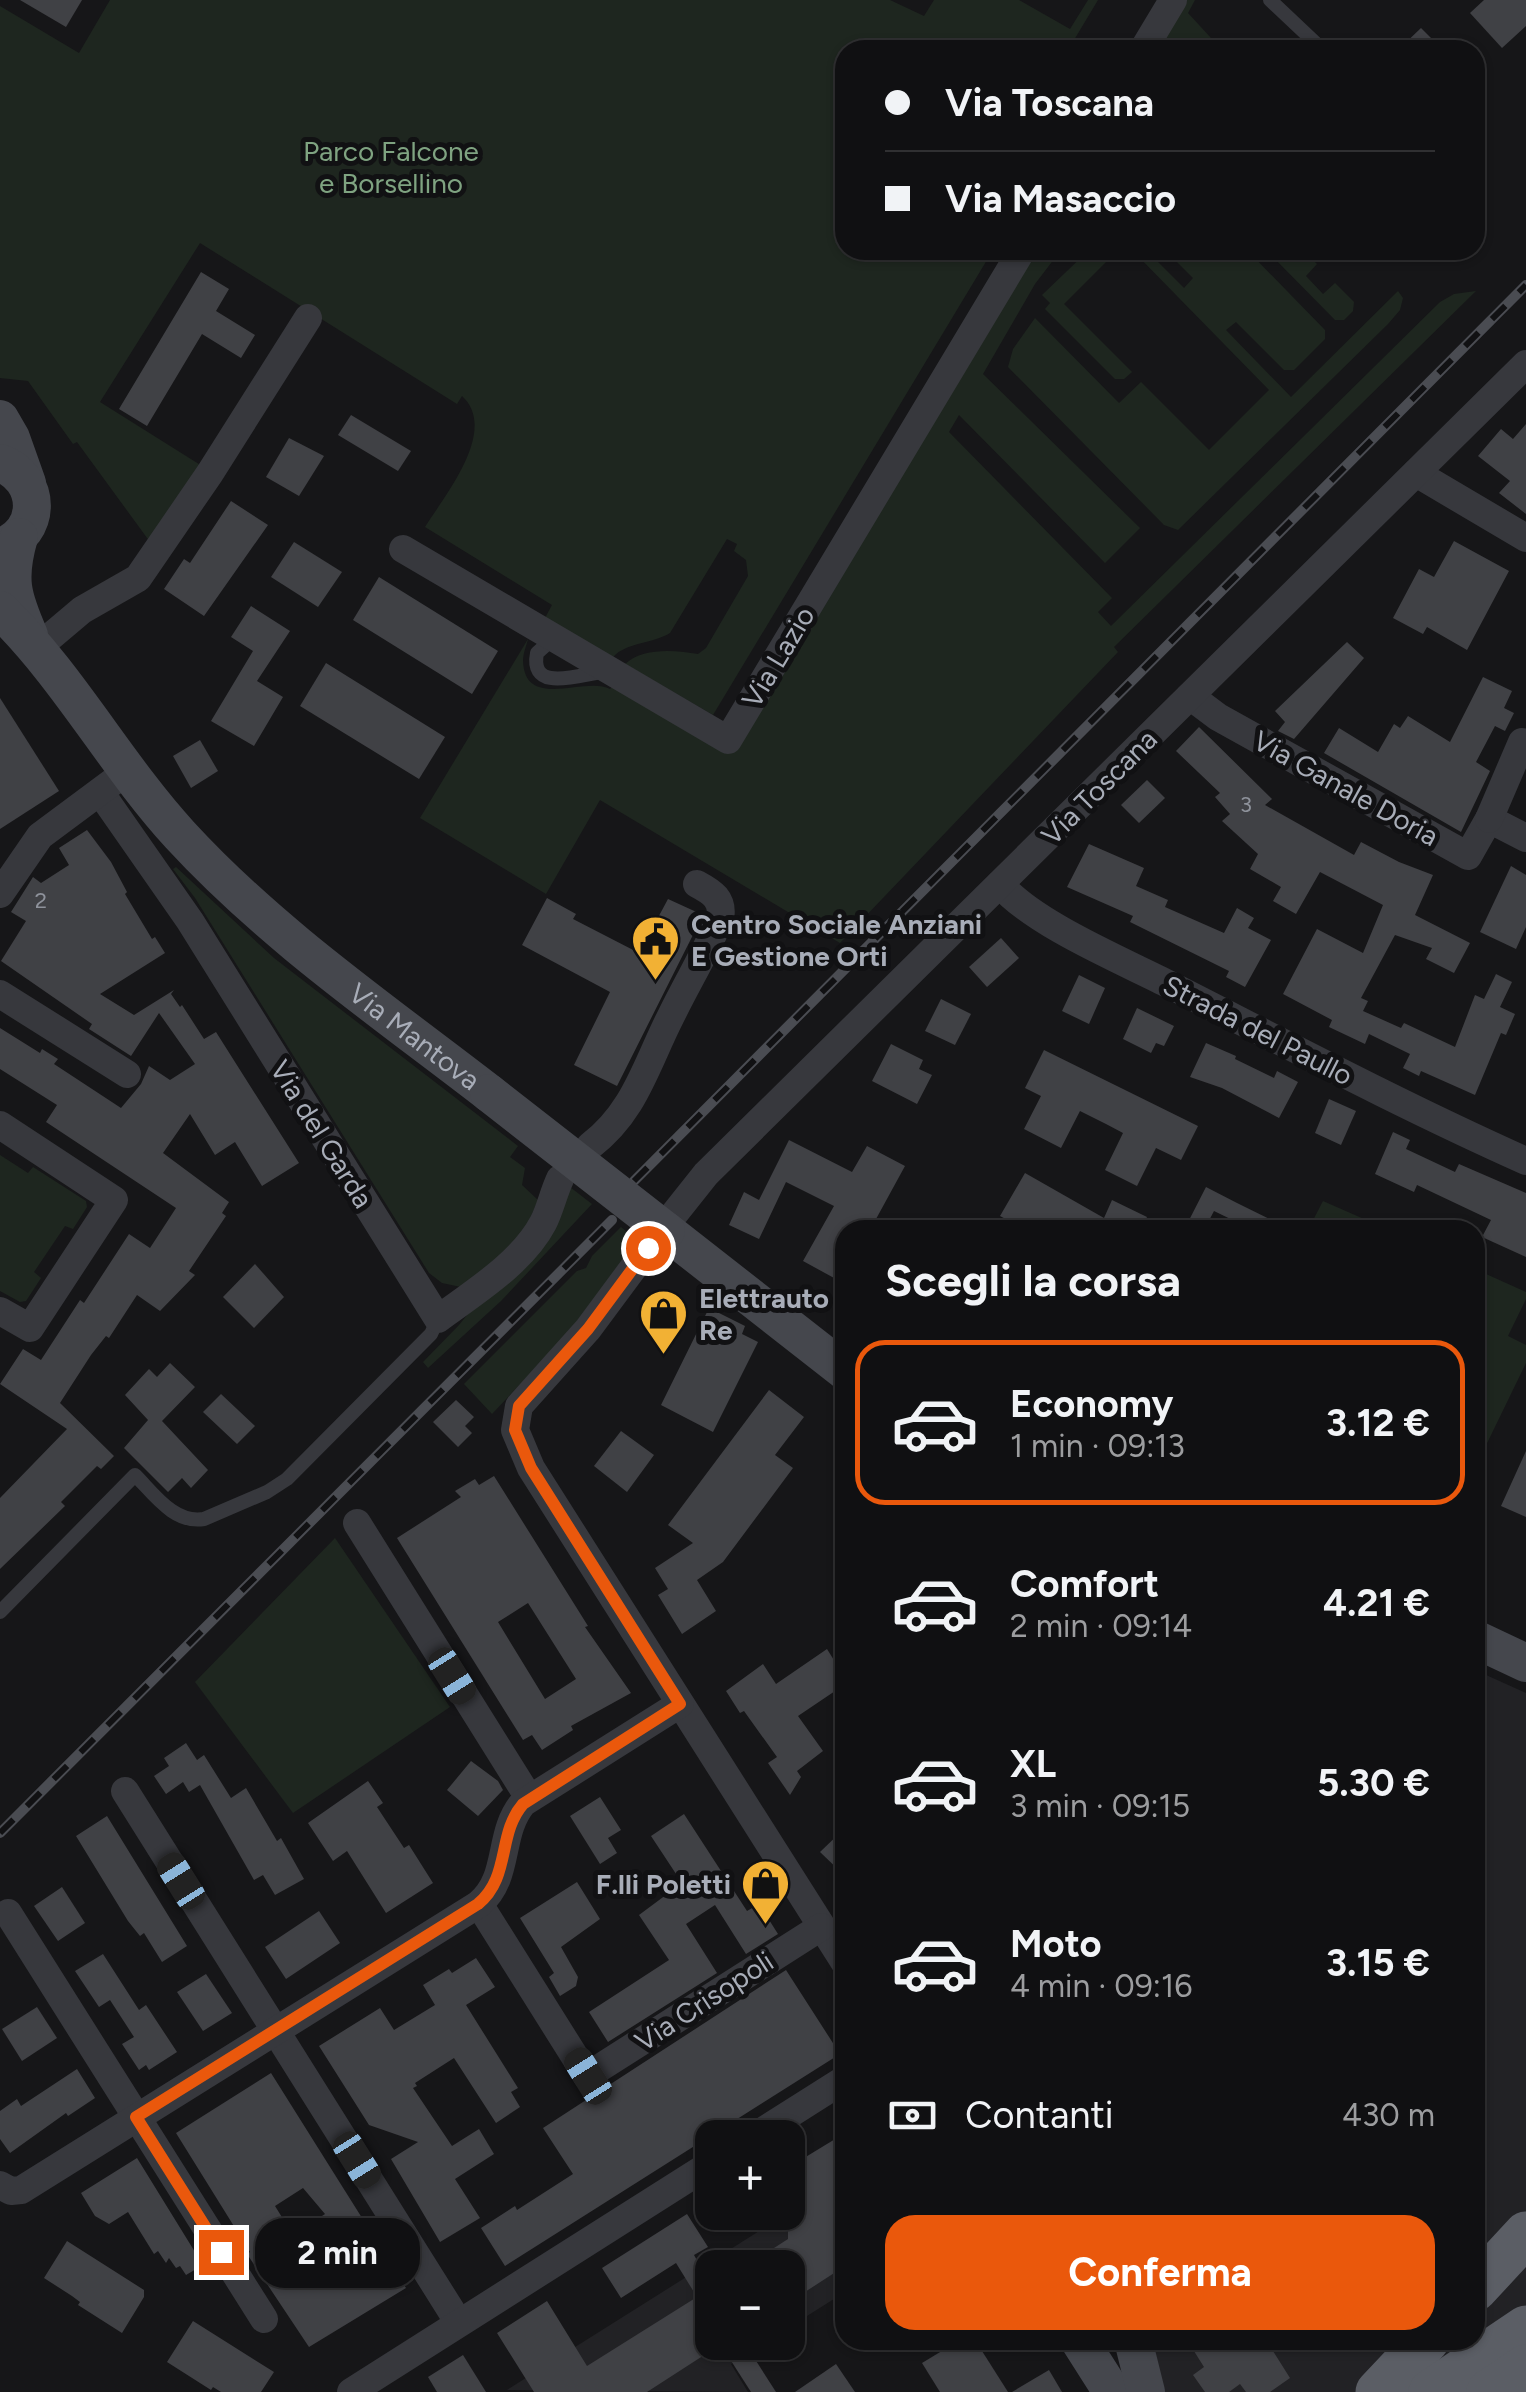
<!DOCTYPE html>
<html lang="it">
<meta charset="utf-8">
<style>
:root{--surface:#101012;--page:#19191b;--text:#f1f3f6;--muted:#9c9d9f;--line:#303032;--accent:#ea580c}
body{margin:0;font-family:Figtree,sans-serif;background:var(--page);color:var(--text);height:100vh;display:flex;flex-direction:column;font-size:38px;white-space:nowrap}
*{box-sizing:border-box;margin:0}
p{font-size:32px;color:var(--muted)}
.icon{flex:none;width:55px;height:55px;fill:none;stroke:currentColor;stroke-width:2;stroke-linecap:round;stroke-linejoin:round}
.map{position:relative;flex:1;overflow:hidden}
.panel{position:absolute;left:835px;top:1220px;width:650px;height:1130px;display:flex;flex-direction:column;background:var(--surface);border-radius:30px;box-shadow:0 2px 8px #0004,0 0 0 2px var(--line)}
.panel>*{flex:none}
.hud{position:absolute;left:835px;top:40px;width:650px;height:220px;border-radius:30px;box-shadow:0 2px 8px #0004,0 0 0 2px var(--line);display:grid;align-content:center;height:220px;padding:0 50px;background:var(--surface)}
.buttons{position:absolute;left:695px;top:2120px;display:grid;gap:20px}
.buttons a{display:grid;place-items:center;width:110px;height:110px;border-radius:20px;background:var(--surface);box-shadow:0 2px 8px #0004,0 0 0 2px var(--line);font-size:50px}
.end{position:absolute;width:45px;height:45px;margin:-22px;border:12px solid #ea580c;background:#fff;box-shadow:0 0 0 5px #fff}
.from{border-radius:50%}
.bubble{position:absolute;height:70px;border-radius:30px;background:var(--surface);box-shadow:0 2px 8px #0004,0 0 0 2px var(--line);font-size:32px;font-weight:700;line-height:70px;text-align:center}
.car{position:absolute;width:30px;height:60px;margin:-30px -15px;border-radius:12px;box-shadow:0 0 8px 2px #0007;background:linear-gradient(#222 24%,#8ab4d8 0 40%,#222 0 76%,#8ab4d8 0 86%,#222 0)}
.hud b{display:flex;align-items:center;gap:35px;height:95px;font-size:38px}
.hud b+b{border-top:2px solid var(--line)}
.hud i{width:25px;height:25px;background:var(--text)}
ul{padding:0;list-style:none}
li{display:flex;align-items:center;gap:30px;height:165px;margin:0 20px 15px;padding:0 30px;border:5px solid transparent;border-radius:30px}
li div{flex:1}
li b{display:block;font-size:38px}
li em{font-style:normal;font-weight:700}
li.selected{border-color:var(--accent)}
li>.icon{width:90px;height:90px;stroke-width:1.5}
h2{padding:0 50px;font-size:45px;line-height:120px}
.pay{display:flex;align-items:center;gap:25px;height:110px;padding:0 50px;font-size:38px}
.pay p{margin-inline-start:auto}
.button{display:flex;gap:20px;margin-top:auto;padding:20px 50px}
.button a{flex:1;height:115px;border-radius:30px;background:var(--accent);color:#fff;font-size:40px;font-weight:700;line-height:115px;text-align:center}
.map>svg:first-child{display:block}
</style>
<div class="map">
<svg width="1526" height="2392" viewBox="0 0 1526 2392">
<rect width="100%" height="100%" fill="#161618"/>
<g fill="#222225">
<polygon points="1475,1670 1526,1693 1526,2392 1160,2392 1141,2340 1475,2340"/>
<polygon points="845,2177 845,2292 788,2328 788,2268 712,2268 712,2342 765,2343 731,2364 748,2392 507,2390"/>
</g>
<g fill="#1e261f">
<path d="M 110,0 L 890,0 L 924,16 L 934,0 L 1019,0 L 1070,29 L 1088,0 L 1098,0 L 1068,50 L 845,50 L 845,250 L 993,250 L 713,715 L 625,664 C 643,647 676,650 698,654 L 706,648 L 748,576 L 746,560 L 734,551 L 737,544 L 727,539 L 670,633 C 652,644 627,642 613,657 L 545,618 L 552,605 L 425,527 C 445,495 499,430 462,396 L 457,404 L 200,243 L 100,402 L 202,466 L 150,542 L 77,442 L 73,444 L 28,381 L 0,378 L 0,6 L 79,53 Z"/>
<polygon points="1186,0 1195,0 1188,13 1222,50 1159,50"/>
<path d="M 1036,250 L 1061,250 L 1035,284 L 983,374 L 1140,528 L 1105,563 L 959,415 L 949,432 L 1112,598 L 1098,612 L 1111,626 L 1440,302 L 1454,294 L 1476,291 L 1114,647 L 1118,652 L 840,943 L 600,800 L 546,894 L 420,818 L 528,639 C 527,644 523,653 523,661 C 525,711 585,676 610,689 L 613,686 L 733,753 Z"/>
<polygon points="1089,250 1118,250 1064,304 1132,372 1124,379 1115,379 1045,309 1050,303 1042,295"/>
<polygon points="1132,250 1146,250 1184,288 1193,278 1165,250 1247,250 1325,330 1325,339 1294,370 1284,370 1236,322 1226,330 1291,397 1398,291 1403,298 1400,310 1388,324 1178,530 1164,525 1008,367 1013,349 1035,318 1119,403 1141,382 1209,450 1269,390"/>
<polygon points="1266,250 1303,250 1317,264 1306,276 1323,294 1335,283 1354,302 1353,311 1344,320 1335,320"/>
<polygon points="176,867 274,958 518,1146 510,1157 525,1168 522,1185 538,1200 521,1240 461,1287 442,1283 429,1273 195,898 173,869"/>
<polygon points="0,1155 28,1173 33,1167 86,1201 87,1207 73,1229 65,1226 34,1272 41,1278 26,1301 20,1302 0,1291"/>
<polygon points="570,1187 592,1204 501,1301 428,1368 423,1362 459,1325"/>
<polygon points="1323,1201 1389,1230 1308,1230"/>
<polygon points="621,1227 638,1241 565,1337 492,1414 464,1384 577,1271 586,1268 592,1256"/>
<polygon points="1475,1269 1526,1292 1526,1299 1508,1336 1526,1345 1526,1363 1475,1468"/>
<polygon points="335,1538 450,1707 293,1813 195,1682"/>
</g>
<g fill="#404145" fill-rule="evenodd">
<polygon points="20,0 82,0 66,27"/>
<polygon points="1484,0 1526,0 1526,26 1502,48 1470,13"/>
<polygon points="1421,28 1443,50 1398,50"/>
<polygon points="201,272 229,289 216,311 255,335 241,358 202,334 147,426 119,409"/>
<polygon points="351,415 411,451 398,471 338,435"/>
<polygon points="1526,424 1526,514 1499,493 1510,481 1478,456 1501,429 1513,439"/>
<polygon points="289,438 324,456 299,496 266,477"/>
<polygon points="231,501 268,525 204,616 164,589 184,559 190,563"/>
<polygon points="1454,541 1509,571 1467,650 1427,627 1423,634 1393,618 1419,569 1434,577"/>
<polygon points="294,542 342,572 318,607 271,577"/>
<polygon points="379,577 498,651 472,694 353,620"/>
<polygon points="251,606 290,631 257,681 283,697 254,746 211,721 253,651 231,637"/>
<polygon points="1347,642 1364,658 1294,739 1278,731 1285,722 1275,711"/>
<polygon points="326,663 445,737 419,779 300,706"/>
<polygon points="1483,677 1512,691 1504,708 1514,713 1505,731 1495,726 1476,762 1490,771 1461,832 1324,753 1339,728 1378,752 1394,724 1400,728 1408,716 1450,742"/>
<polygon points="0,698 59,791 0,829"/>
<polygon points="1199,727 1272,799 1265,805 1354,855 1361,842 1399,862 1433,875 1415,915 1470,943 1454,973 1426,959 1432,948 1395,935 1361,998 1368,1001 1363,1011 1401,1028 1404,1023 1455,1047 1475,995 1484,999 1496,974 1512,982 1500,1007 1515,1014 1506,1035 1501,1033 1475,1095 1421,1071 1419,1076 1403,1068 1410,1054 1369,1034 1365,1044 1329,1027 1332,1020 1283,994 1317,929 1363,953 1383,905 1320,872 1296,914 1273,901 1281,887 1250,869 1258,854 1222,821 1230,814 1215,797 1220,793 1176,751"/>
<polygon points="200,740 218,771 191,788 173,756"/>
<polygon points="1147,780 1165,798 1139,823 1121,805"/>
<polygon points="87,830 111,862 127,892 125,894 152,939 155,937 165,953 100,994 134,1015 174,990 171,994 180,1007 182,1005 204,1039 216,1032 299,1163 262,1186 235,1142 215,1155 190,1114 163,1153 229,1202 222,1213 226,1216 189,1271 195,1275 160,1311 137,1295 109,1338 106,1336 91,1355 60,1403 114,1456 101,1469 97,1466 61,1502 65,1506 0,1569 0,1498 67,1429 0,1384 23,1349 41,1360 80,1300 84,1303 129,1234 150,1248 176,1208 46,1122 57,1105 0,1069 0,1028 40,1053 42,1049 58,1059 54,1064 121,1108 141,1084 149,1066 170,1080 195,1064 159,1013 131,1056 89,1029 92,1024 1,961 26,921 11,912 33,877 41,883 69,865 59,848"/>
<polygon points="1089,844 1144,868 1136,886 1168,900 1165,907 1224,933 1237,908 1254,918 1248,928 1271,940 1245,987 1226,977 1229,971 1130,922 1133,916 1067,887"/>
<polygon points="1511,866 1526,875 1526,927 1516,949 1480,932"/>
<polygon points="547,898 576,914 573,919 639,953 668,899 703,915 617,1086 574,1065 610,992 522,945"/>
<polygon points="1001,938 1019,958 987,987 969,967"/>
<polygon points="1079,975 1105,988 1089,1024 1062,1011"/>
<polygon points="941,999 971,1014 955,1045 925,1031"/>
<polygon points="1137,1008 1174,1026 1164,1046 1156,1043 1151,1053 1123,1039"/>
<polygon points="1206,1043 1236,1056 1235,1059 1274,1078 1277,1071 1298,1082 1279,1118 1222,1088 1190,1077"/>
<polygon points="891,1044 923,1060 919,1069 932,1075 917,1104 872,1081"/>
<polygon points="1044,1050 1198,1126 1181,1160 1156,1148 1137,1186 1105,1170 1123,1133 1106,1124 1080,1111 1061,1148 1024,1129 1041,1096 1025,1088"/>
<polygon points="1329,1099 1356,1111 1341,1145 1315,1133"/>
<polygon points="1393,1132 1410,1140 1406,1149 1455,1172 1459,1164 1526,1193 1526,1257 1482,1237 1491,1220 1417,1185 1414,1192 1375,1174"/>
<polygon points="789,1140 852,1172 867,1146 905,1166 870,1230 845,1230 845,1284 803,1261 834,1206 786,1182 759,1239 729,1225 744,1192 759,1200"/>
<polygon points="1025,1173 1104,1218 1112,1200 1147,1217 1141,1230 1026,1230 1000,1216"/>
<polygon points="1206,1187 1237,1203 1292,1230 1253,1230 1214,1211 1204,1230 1184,1230"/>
<polygon points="255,1264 284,1297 254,1328 223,1297"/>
<polygon points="709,1308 745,1326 742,1334 758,1342 713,1432 661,1405"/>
<polygon points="170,1363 195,1387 162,1421 208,1470 191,1488 182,1478 168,1492 124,1448 148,1420 125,1395 149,1369 157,1377"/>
<polygon points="769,1390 804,1417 775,1455 793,1468 723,1562 697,1580 716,1611 682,1634 658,1595 668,1589 655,1568 693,1543 668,1525"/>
<polygon points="221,1394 255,1426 237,1444 203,1412"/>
<polygon points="456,1400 474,1417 465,1426 472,1433 458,1447 433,1422"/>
<polygon points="621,1431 654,1455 627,1492 594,1466"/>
<polygon points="1526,1451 1526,1517 1501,1506"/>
<path d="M 494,1476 L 588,1626 L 585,1627 L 631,1693 L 571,1726 L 573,1730 L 542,1750 L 532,1735 L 523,1740 L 397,1538 L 461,1497 L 455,1491 L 475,1479 L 479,1485 ZM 528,1603 L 576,1679 L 545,1699 L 498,1622 Z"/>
<polygon points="827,1649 842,1673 835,1678 841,1687 798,1716 823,1751 797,1771 801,1777 790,1795 768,1763 777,1757 744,1711 740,1713 726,1691 763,1664 776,1684"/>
<polygon points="186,1743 197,1760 204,1755 231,1798 246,1788 277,1841 281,1838 304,1879 275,1895 263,1875 254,1880 200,1785 189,1792 183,1782 166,1794 154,1776 169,1766 164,1758"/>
<polygon points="471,1761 498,1781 503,1790 478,1816 447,1790"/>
<polygon points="368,1781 383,1803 377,1807 404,1848 409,1845 433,1883 386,1913 347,1851 333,1861 308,1823"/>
<polygon points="600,1797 621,1830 608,1838 617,1853 600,1864 570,1816"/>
<polygon points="684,1814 747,1911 759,1904 778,1934 746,1954 715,1905 686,1924 717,1973 608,2042 589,2012 669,1960 639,1915 682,1883 651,1836"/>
<polygon points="107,1816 187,1946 162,1962 144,1933 140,1936 128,1921 76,1836"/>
<polygon points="845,1828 845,1876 820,1852"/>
<polygon points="577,1882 600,1919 561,1947 578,1977 576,1986 560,1996 549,1977 554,1973 520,1918"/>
<polygon points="62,1887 85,1923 58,1941 34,1906"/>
<polygon points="319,1911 340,1943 286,1979 265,1947"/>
<polygon points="103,1954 139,2010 146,2005 177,2052 149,2070 146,2065 139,2070 122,2044 134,2037 110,2000 99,2007 75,1971"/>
<polygon points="476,1958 495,1987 466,2005 518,2088 511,2092 520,2107 496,2123 454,2058 415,2083 417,2086 413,2088 452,2146 479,2129 494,2154 455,2179 480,2218 440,2242 391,2159 418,2142 369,2125 319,2046 380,2008 394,2030 435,2005 423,1985 449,1969 452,1973"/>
<polygon points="786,1970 840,2054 505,2266 481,2228 515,2206 517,2210 573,2174 543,2128"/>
<polygon points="206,1974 232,2013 203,2031 177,1992"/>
<polygon points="37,2007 57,2038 22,2061 2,2029"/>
<polygon points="77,2069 95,2098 68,2116 66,2113 10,2153 0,2139 0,2111 17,2099 21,2106"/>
<path d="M 271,2073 L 406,2288 L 309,2347 L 247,2254 L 250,2252 L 176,2133 ZM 303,2188 L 325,2214 L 293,2235 L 275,2206 Z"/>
<polygon points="845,2133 845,2266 788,2303 788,2268 743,2268 788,2239 788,2136 804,2158"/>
<polygon points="137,2158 203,2265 186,2275 180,2266 176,2268 169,2258 166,2263 158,2251 154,2254 128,2212 109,2224 95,2216 81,2193"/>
<polygon points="687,2214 708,2247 694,2255 712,2287 712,2350 647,2392 534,2392 497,2333 547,2301 587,2366 697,2297 676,2263 621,2298 602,2268"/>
<polygon points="67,2241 144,2290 144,2297 122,2333 78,2305 80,2302 72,2296 44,2278"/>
<polygon points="193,2321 274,2372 261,2392 221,2392 213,2387 211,2390 167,2362"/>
<polygon points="960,2340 975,2340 1008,2392 940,2392 922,2363"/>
<polygon points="1187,2340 1266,2340 1290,2378 1270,2392 1246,2392 1240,2384 1229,2392 1205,2392 1193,2375 1204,2367"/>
<polygon points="719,2342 744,2342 776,2392 751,2392"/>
<polygon points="463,2355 486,2392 437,2392 428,2377"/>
<polygon points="836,2364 855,2392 795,2392"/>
<polygon points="1049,2370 1062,2392 1012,2392"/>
</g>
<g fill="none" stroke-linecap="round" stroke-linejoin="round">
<g stroke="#37383d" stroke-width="14">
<polyline points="1270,0 1323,50"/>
<path d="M 558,643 L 547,644 L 537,653 C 529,694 581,674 604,672"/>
<path d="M 0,1612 L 135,1475 C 154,1494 174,1524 204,1519 L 267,1492 L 287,1479 L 431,1334 L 438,1319"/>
</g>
<g stroke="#37383d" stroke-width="28">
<polyline points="1143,50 1173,0"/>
<polyline points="1416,473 1526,538"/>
<polyline points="403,549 728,740 1022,250"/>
<polyline points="37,648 82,610 138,578 210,473 308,318"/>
<polyline points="1190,696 1218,717 1468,856 1489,819 1526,838"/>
<path d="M 100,792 L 190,921 L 438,1319 C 473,1293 522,1263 543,1223 C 550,1210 553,1194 560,1179"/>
<polyline points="1489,819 1522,742"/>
<path d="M 1000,884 C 1032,923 1123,961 1170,985 C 1288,1045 1405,1107 1526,1161"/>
<polyline points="0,894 40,836 114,781"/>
<polyline points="0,994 127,1074"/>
<polyline points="0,1125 114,1200 30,1328 0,1311"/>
<path d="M 590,1146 C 635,1112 646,1065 671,1016 C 687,983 706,952 720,919 C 724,899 712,892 697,884"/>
<polyline points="675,1213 706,1174 1526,364"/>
<polyline points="648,1248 588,1329 519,1406 515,1430 531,1468 845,1963"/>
<polyline points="357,1523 529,1798"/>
<polyline points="125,1791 459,2323"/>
<polyline points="479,1904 587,2076 821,1927"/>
<polyline points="8,1913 264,2319"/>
<polyline points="752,2138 845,2079"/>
<path d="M 0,2185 L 11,2191 L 21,2190 L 479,1904 C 511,1877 497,1834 523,1803 L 680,1704"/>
<polyline points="351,2392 712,2163"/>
</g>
<g stroke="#45474d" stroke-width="38">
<polyline points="0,419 11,438 27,483"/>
<path d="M 0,463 C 42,478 43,533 0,547"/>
<path d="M 19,537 C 7,579 12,596 29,635"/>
<path id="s1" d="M 0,610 C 69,677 115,764 180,835 C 271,934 383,1011 489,1093"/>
<polyline points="666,1231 845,1371"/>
<polyline points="1475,1639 1526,1663"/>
<polyline points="1079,2340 1112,2392"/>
<polyline points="1133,2340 1146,2392"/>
</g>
<g stroke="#5b5e65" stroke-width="45">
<polyline points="1475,2289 1526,2234"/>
<polyline points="1378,2392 1427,2340"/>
<polyline points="1431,2392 1526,2328"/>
<polyline points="1489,2392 1526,2367"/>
</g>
<defs>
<g id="rail">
<polyline points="634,1181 1526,285"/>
<polyline points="0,1833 612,1220"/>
</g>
</defs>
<use href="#rail" stroke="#4a4c52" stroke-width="10"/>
<use href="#rail" stroke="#111113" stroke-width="6" stroke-dasharray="19" stroke-linecap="butt"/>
<polyline stroke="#45474d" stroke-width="38" points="489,1093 666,1231"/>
</g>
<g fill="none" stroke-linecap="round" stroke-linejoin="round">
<path stroke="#ea580c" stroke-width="12" d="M 221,2252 L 136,2117 L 478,1904 C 511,1877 497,1834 523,1804 L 680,1704 L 531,1468 L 515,1430 L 519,1406 L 588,1329 L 648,1248"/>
</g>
<defs>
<symbol id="civic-pin" viewBox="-11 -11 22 30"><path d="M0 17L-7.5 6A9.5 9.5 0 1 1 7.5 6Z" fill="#f2b134" stroke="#111113"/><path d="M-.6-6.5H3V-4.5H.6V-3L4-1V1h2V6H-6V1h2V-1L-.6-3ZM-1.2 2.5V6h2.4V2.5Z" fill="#111"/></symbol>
<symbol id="shop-pin" viewBox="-11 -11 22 30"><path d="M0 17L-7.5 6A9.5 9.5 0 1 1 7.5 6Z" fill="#f2b134" stroke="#111113"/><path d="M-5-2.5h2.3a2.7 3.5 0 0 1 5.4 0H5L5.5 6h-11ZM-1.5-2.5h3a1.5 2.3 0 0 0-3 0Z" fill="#111"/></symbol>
</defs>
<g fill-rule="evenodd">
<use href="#civic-pin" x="628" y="912" width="55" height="75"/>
<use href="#shop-pin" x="636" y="1286" width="55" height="75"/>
<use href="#shop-pin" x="738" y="1856" width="55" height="75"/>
</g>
<g text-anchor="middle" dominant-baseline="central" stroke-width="10" stroke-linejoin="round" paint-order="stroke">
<g font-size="22" fill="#8e929b">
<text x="1246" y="804">3</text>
<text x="41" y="900">2</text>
</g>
<g font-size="28" fill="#7fa381" stroke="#111113">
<text x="391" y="151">Parco Falcone<tspan x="391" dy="32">e Borsellino</tspan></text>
</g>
<g font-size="28" fill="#a8adb8" stroke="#111113">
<text transform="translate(778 657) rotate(-59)">Via Lazio</text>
<text transform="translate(1099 787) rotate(-45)">Via Toscana</text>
<text transform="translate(1346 788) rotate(29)">Via Ganale Doria</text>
<text transform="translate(1258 1030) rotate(27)">Strada del Paullo</text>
<text stroke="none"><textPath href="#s1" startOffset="598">Via Mantova</textPath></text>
<text transform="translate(322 1134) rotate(58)">Via del Garda</text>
<text transform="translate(704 2001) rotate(-33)">Via Crisopoli</text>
</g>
<g font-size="28" font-weight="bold" fill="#a8adb8" stroke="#111113" text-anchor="start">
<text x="691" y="924">Centro Sociale Anziani<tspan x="691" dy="32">E Gestione Orti</tspan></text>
<text x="699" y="1298">Elettrauto<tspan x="699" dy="32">Re</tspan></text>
<text x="731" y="1884" text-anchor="end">F.lli Poletti</text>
</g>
</g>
</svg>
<div class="buttons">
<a>+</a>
<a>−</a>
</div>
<i class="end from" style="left:648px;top:1248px"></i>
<i class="end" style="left:221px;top:2252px"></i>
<div class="bubble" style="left:255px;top:2218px;width:165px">2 min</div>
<i class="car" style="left:452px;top:1676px;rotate:148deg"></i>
<i class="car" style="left:181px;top:1881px;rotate:328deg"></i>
<i class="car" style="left:588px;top:2076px;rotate:328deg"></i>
<i class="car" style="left:357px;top:2160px;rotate:148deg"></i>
<div class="hud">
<b><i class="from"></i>Via Toscana</b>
<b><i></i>Via Masaccio</b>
</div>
<section class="panel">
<h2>Scegli la corsa</h2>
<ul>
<li class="selected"><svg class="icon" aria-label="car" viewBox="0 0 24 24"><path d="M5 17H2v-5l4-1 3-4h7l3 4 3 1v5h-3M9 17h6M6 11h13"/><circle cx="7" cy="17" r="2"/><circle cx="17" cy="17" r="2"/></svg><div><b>Economy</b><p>1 min · 09:13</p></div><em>3.12 €</em></li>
<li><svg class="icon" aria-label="car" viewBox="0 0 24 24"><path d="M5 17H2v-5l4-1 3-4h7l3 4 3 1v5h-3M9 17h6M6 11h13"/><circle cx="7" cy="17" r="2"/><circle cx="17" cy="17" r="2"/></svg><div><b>Comfort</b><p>2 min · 09:14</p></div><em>4.21 €</em></li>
<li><svg class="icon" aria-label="car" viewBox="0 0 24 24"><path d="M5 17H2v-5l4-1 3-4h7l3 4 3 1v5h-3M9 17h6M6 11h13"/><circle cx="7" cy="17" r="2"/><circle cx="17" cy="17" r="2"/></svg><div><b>XL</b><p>3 min · 09:15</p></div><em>5.30 €</em></li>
<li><svg class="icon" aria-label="car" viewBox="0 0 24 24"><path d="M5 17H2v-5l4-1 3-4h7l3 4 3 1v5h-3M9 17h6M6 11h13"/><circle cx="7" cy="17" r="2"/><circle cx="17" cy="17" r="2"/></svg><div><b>Moto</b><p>4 min · 09:16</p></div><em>3.15 €</em></li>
</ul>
<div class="pay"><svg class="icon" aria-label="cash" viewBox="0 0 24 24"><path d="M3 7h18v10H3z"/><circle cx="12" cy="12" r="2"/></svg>Contanti<p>430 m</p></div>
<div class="button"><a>Conferma</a></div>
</section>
</div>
